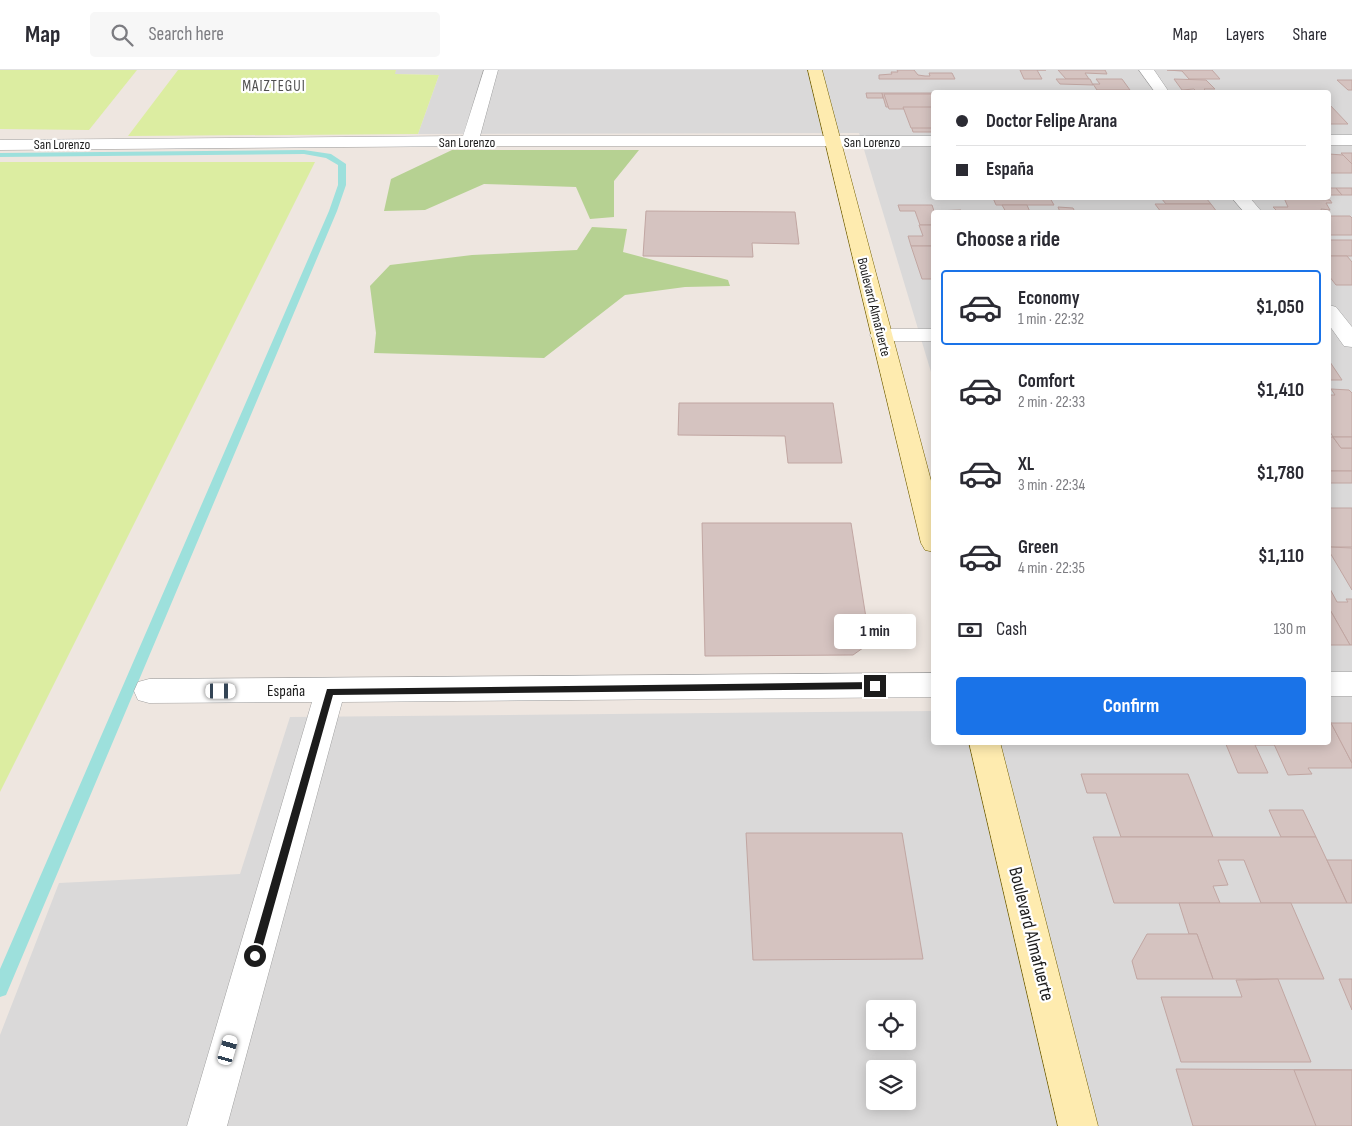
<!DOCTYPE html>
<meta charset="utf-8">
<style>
:root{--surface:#fff;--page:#f7f7f7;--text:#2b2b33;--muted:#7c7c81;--line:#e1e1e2;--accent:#1a73e8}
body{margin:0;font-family:"Sofia Sans Condensed",sans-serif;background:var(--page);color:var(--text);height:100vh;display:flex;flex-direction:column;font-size:19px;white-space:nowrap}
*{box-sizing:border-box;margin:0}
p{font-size:16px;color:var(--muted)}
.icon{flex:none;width:28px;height:28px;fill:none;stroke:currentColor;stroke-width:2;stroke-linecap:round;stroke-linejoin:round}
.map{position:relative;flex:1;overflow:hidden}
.drawer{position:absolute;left:931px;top:140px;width:400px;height:535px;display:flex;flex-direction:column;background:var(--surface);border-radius:5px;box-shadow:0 2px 12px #0003}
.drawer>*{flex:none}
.hud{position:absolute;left:931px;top:20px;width:400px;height:110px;border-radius:5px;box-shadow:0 2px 12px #0003;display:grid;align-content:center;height:110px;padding:0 25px;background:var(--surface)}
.tools{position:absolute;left:866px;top:930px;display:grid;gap:10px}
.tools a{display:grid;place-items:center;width:50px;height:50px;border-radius:5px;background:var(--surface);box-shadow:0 2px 12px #0003;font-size:25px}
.end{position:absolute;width:22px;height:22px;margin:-11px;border:6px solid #1c1c1c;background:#fff;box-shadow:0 0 0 2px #fff}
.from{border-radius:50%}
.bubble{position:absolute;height:35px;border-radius:5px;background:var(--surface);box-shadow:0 2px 12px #0003;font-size:16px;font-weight:700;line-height:35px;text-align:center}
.car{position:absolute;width:15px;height:30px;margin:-15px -8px;border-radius:6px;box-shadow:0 0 4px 1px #0007;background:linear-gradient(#fff 24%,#345 0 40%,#fff 0 76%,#345 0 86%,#fff 0)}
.hud b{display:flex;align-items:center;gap:18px;height:48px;font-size:19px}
.hud b+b{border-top:1px solid var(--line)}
.hud i{width:12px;height:12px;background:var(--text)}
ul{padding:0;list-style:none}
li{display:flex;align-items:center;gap:15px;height:75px;margin:0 10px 8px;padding:0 15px;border:2px solid transparent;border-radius:5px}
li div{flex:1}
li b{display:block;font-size:19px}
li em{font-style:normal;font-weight:700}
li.current{border-color:var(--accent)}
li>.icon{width:45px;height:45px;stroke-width:1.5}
h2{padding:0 25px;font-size:22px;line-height:60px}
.pay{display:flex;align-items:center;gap:12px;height:55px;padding:0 25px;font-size:19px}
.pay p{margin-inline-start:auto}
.primary-button{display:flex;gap:10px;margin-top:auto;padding:10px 25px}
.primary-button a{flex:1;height:58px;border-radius:5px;background:var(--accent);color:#fff;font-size:20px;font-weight:700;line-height:58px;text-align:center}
header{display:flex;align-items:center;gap:30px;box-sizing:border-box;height:70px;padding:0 25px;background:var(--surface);border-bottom:1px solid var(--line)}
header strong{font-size:24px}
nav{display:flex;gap:28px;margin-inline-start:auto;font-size:18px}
.search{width:350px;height:45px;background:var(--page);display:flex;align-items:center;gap:12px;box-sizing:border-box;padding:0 18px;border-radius:5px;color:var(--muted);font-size:19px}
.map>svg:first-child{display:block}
</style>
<header>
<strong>Map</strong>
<div class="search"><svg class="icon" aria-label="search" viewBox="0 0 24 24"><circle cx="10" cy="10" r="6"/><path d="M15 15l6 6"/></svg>Search here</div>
<nav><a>Map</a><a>Layers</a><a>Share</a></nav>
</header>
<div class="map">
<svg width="1352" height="1056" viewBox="0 0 1352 1056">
<rect width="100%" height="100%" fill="#eee6e0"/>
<path fill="#dad9d9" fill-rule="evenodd" d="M 396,0 L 1352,0 L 1352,1056 L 0,1056 L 0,965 L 59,813 L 240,804 L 290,647 L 934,641 L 934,672 L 1329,672 L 1329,142 L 934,142 L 934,312 L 859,63 L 418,64 L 439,5 L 394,4 ZM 934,22 L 1329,22 L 1329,128 L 934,128 ZM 875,939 L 908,939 L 908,971 L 875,971 ZM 875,999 L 908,999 L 908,1031 L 875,1031 Z"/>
<g fill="#dceda1">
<polygon points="0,0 137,0 89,60 0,59"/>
<polygon points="178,0 396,0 395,4 439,5 418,64 128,66"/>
<polygon points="0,92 315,92 0,722"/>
</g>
<g fill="#b6d192">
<polygon points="452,80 639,80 614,111 614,147 590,149 576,117 484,114 425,140 384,141 391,109"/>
<polygon points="592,157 627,159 623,182 728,210 730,216 685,217 625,225 544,288 374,283 376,263 370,216 390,195 472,185 577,180"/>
</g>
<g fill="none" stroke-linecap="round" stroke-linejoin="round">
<polygon fill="#9de0dc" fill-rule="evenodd" points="304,80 331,84 346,94 346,115 337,141 6,925 0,927 0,899 329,141 338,115 338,95 326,88 304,84 0,87 0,83"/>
</g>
<g fill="#d5c3c0" stroke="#c1a6a2">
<polygon points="897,0 914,0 918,5 925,6 930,6 929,3 952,3 955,9 879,9 879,5 892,4 891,2 898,2"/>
<polygon points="1020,0 1046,0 1037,0 1042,9 1024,9"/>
<polygon points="1058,0 1105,0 1107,4 1085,3 1089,9 1066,9"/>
<polygon points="1167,0 1212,0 1220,9 1189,9 1182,1"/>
<polygon points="1056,9 1090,9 1093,15 1060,14"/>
<polygon points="1096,9 1122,9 1130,20 1097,20 1093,14 1100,14"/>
<polygon points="1174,9 1206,10 1215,19 1204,19 1207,22 1197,22 1194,19 1182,20"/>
<polygon points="1337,10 1352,10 1352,20 1348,20"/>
<polygon points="866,23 882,23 883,28 867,28"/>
<polygon points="882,23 934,23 934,37 886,37"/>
<polygon points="884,24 934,24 934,62 913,62 906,39 889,39"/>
<polygon points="1329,34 1348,54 1329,54"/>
<polygon points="903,37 934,37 934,58 911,58"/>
<polygon points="1341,83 1352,83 1352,95"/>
<polygon points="1329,84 1343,85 1352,94 1352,103 1329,103"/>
<polygon points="1329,118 1336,118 1342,125 1329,125"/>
<polygon points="1336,118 1352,118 1352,125 1342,125"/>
<polygon points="993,128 1050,128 1054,135 996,135"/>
<polygon points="1161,128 1206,128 1211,134 1166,134"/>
<polygon points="1284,128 1330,130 1332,133 1326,133 1330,140 1321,139 1322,142 1278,142 1273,137 1288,137"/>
<polygon points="1155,134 1211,134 1217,142 1161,142"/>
<polygon points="898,135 932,135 934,141 961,140 962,142 934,142 934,155 920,155 915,141 900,141"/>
<polygon points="1002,135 1027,135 1030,142 1006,142"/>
<polygon points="1058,137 1073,138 1075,142 1060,142"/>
<polygon points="646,141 795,142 799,174 752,173 753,187 643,186"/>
<polygon points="1329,146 1350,146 1352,148 1352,165 1329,165"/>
<polygon points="919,155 934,155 934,176 911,176 908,166 923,166"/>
<rect x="1329" y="170" width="23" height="16"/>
<polygon points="911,176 934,176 934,209 922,209"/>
<polygon points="1329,186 1347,186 1352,192 1352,215 1336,215 1329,206 1329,202 1331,202 1329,199"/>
<polygon points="1329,291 1330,292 1342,310 1329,310"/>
<polygon points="1331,319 1349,320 1352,323 1352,367 1333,367 1329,360 1329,325 1335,325"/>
<polygon points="679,333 833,333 842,393 788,393 785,366 678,365"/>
<polygon points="1329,367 1333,367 1341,378 1352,378 1352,401 1329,401"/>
<polygon points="1333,367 1352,367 1352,378 1341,378"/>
<rect x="1329" y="401" width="23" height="12"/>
<polygon points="1329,438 1352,438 1352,477 1331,477 1329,473"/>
<polygon points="702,453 851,453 870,573 853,585 705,586"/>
<polygon points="1329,477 1352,478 1352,520 1329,481"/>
<polygon points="1329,517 1337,532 1348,532 1346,529 1352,529 1352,575 1350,575 1329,538"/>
<polygon points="1329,538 1350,575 1329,575"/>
<polygon points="1329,649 1352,693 1352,698 1308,698 1312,704 1288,705 1273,672 1329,672"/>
<polygon points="1331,653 1352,653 1352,693"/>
<polygon points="1225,672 1273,672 1274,675 1255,675 1268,703 1238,703"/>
<polygon points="1081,704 1188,704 1213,767 1121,767 1106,723 1087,723"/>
<polygon points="1269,740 1303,740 1316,767 1281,767"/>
<polygon points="746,763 902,763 923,889 753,890"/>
<polygon points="1093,767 1316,767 1347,833 1261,833 1244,790 1218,790 1228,815 1213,816 1220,833 1114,833"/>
<polygon points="1327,790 1352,790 1352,833 1347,833"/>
<polygon points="1179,833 1291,833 1324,909 1213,909 1197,864 1189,864"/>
<polygon points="1147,864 1197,864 1213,909 1137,909 1132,891"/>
<polygon points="1278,909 1311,992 1181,992 1161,927 1242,927 1236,910"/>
<polygon points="1339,909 1352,909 1352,940"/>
<polygon points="1176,999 1352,1000 1352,1056 1193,1056"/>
<polygon points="1294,1000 1352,1000 1352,1056 1316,1056"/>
</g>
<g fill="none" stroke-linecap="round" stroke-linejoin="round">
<defs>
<g id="street">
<polygon points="484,0 498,0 480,66 934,66 934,76 470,76 0,80 0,70 463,66"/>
<polygon points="1139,0 1154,0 1169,22 1155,22"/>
<rect x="1329" y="65" width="23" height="10"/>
<polygon points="1232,128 1250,128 1262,142 1244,142"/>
<polygon points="1329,235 1336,237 1352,257 1352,277 1344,276 1329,255"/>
<polygon points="881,259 934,259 934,271 881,271 873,270 870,265 873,260"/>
<rect x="1329" y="602" width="23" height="24"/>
<polygon points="934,603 934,627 342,632 227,1056 187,1056 312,632 149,633 138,630 134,621 138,612 149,609"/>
</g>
<g id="secondary">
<polygon points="808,0 822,0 934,422 934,482 925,480 921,473"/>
<polygon points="969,672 1000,672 1098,1056 1058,1056"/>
</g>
</defs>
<use href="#street" stroke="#a0a0a0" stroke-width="1"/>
<use href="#secondary" stroke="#756100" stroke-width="1"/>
<use href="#street" fill="#fff" fill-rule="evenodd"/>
<use href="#secondary" fill="#feebaf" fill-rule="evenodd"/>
</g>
<polygon fill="#1c1c1c" points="875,612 880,616 875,619 333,625 260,886 259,890 255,891 251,890 250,886 327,619"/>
<g text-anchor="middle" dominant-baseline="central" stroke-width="4.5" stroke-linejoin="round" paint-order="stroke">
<g font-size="14" fill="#1c1c1c" stroke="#fff">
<text x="467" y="72">San Lorenzo</text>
<text x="872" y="72">San Lorenzo</text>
<text x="62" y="74">San Lorenzo</text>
<text transform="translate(874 237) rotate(76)">Boulevard Almafuerte</text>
</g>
<g font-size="15" letter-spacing="1" fill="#4f4f4f" stroke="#fff">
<text x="274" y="16">MAIZTEGUI</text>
</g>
<g font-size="16" fill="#1c1c1c" stroke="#fff">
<text x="286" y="621">España</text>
</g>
<g font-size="19" fill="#1c1c1c" stroke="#fff">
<text transform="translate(1031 864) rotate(76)">Boulevard Almafuerte</text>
</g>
</g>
</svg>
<div class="tools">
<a><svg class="icon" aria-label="locate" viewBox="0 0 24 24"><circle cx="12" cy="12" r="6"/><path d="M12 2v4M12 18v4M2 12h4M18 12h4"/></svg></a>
<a><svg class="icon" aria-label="layers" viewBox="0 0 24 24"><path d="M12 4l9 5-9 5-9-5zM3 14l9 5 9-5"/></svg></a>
</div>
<i class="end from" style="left:255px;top:886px"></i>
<i class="end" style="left:875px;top:616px"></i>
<div class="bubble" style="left:834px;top:544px;width:82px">1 min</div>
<i class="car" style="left:221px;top:621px;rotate:90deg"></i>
<i class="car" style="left:228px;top:980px;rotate:16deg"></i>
<div class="hud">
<b><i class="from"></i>Doctor Felipe Arana</b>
<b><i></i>España</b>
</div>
<section class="drawer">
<h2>Choose a ride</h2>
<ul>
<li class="current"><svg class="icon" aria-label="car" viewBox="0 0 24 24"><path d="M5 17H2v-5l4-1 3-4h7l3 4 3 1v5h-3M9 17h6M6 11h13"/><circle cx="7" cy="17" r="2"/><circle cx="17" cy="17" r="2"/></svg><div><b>Economy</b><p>1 min · 22:32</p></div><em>$1,050</em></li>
<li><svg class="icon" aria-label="car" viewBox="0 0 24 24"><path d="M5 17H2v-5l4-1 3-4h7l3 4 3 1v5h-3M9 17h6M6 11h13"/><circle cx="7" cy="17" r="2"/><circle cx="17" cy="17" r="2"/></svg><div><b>Comfort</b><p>2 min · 22:33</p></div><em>$1,410</em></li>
<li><svg class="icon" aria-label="car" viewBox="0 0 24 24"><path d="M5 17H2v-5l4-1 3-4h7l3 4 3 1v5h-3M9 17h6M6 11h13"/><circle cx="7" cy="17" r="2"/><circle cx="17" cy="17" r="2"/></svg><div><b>XL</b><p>3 min · 22:34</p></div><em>$1,780</em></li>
<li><svg class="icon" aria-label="car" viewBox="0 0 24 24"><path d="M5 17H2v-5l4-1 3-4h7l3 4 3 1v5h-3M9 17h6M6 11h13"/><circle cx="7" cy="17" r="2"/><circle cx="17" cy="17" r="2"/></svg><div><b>Green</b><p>4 min · 22:35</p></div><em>$1,110</em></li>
</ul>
<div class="pay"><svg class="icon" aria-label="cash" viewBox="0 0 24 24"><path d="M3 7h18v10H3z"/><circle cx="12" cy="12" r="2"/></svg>Cash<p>130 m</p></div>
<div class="primary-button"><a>Confirm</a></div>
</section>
</div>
